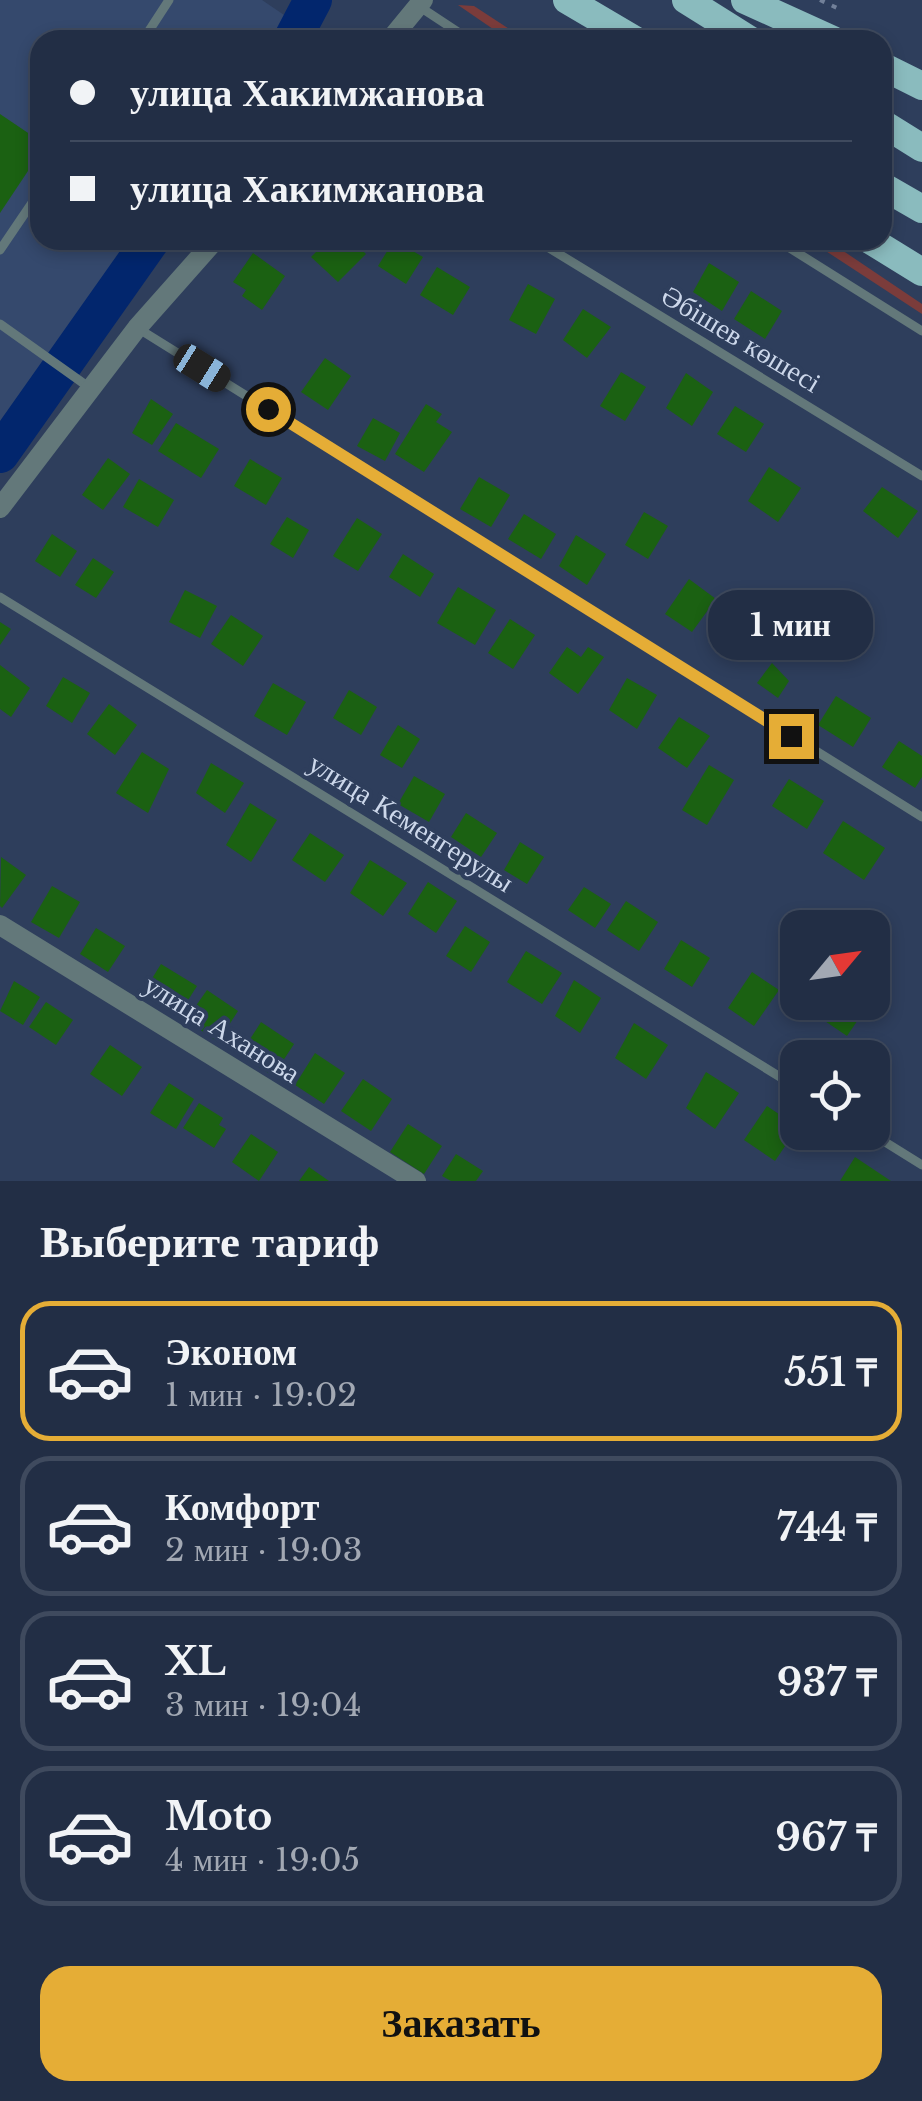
<!DOCTYPE html>
<html lang="ru">
<meta charset="utf-8">
<style>
:root{--surface:#222e45;--page:#2a364c;--text:#f1f3f6;--muted:#a2a8b3;--line:#3f4a5e;--accent:#e5ad36}
body{margin:0;font-family:"Libre Baskerville",serif;background:var(--page);color:var(--text);height:100vh;display:flex;flex-direction:column;font-size:38px;white-space:nowrap}
*{box-sizing:border-box;margin:0}
p{font-size:32px;color:var(--muted)}
.icon{flex:none;width:55px;height:55px;fill:none;stroke:currentColor;stroke-width:2;stroke-linecap:round;stroke-linejoin:round}
.map{position:relative;height:1181px;overflow:hidden}
.panel{display:flex;flex-direction:column;background:var(--surface);flex:1}
.panel>*{flex:none}
.guide{position:absolute;left:30px;top:30px;width:862px;height:220px;border-radius:30px;box-shadow:0 5px 15px #0003,0 0 0 2px var(--line);display:grid;align-content:center;height:220px;padding:0 40px;background:var(--surface)}
.needle{width:65px;rotate:61deg}
.fabs{position:absolute;left:780px;top:910px;display:grid;gap:20px}
.fabs a{display:grid;place-items:center;width:110px;height:110px;border-radius:20px;background:var(--surface);box-shadow:0 5px 15px #0003,0 0 0 2px var(--line);font-size:50px}
.end{position:absolute;width:45px;height:45px;margin:-22px;border:12px solid #e5ad36;background:#111;box-shadow:0 0 0 5px #111}
.from{border-radius:50%}
.bubble{position:absolute;height:70px;border-radius:30px;background:var(--surface);box-shadow:0 5px 15px #0003,0 0 0 2px var(--line);font-size:32px;font-weight:800;line-height:70px;text-align:center}
.car{position:absolute;width:30px;height:60px;margin:-30px -15px;border-radius:12px;box-shadow:0 0 8px 2px #0007;background:linear-gradient(#222 24%,#8ab4d8 0 40%,#222 0 76%,#8ab4d8 0 86%,#222 0)}
.guide b{display:flex;align-items:center;gap:35px;height:95px;font-size:38px}
.guide b+b{border-top:2px solid var(--line)}
.guide i{width:25px;height:25px;background:var(--text)}
ul{padding:0;list-style:none}
li{display:flex;align-items:center;gap:30px;height:140px;margin:0 20px 15px;padding:0 20px;border:5px solid var(--line);border-radius:30px}
li div{flex:1}
li b{display:block;font-size:38px}
li em{font-style:normal;font-weight:800}
li.selected{border-color:var(--accent)}
li>.icon{width:90px;height:90px;stroke-width:1.5}
h2{padding:0 40px;font-size:45px;line-height:120px}
.primary-button{display:flex;gap:20px;margin-top:auto;padding:20px 40px}
.primary-button a{flex:1;height:115px;border-radius:30px;background:var(--accent);color:#111;font-size:40px;font-weight:800;line-height:115px;text-align:center}
.map>svg:first-child{display:block}
</style>
<div class="map">
<svg width="922" height="1181" viewBox="0 0 922 1181">
<rect width="100%" height="100%" fill="#2e3e5c"/>
<polygon fill="#35496d" points="0,0 262,0 287,17 271,40 40,40 40,240 129,240 0,422"/>
<g fill="#7b3c3b">
<polygon points="458,5 474,6 526,40 509,40"/>
<polygon points="809,240 827,240 922,304 922,314"/>
</g>
<g fill="none" stroke-linecap="round" stroke-linejoin="round">
<g stroke="#02266d" stroke-width="38">
<polyline points="292,40 313,0"/>
<polyline points="0,454 151,240"/>
</g>
</g>
<g fill="#1b6112">
<polygon points="0,114 40,141 40,153 0,213"/>
<polygon points="328,240 352,240 366,254 338,282 311,257"/>
<polygon points="394,240 423,257 406,284 378,266"/>
<polygon points="253,253 285,276 262,310 242,296 246,290 233,282"/>
<polygon points="709,263 739,282 722,311 693,292"/>
<polygon points="437,267 470,287 453,315 420,295"/>
<polygon points="528,284 555,299 536,334 509,320"/>
<polygon points="751,291 782,311 765,339 734,319"/>
<polygon points="583,309 611,327 587,358 563,340"/>
<polygon points="325,358 351,376 328,410 301,392"/>
<polygon points="621,372 646,387 625,421 600,406"/>
<polygon points="686,373 713,392 692,426 666,408"/>
<polygon points="151,399 173,414 152,445 132,433"/>
<polygon points="426,404 442,414 436,422 452,432 424,472 395,454"/>
<polygon points="735,406 764,424 746,452 717,434"/>
<polygon points="373,418 400,433 385,461 357,446"/>
<polygon points="176,423 219,449 201,478 158,451"/>
<polygon points="108,458 130,474 103,510 82,495"/>
<polygon points="250,459 282,478 266,505 234,486"/>
<polygon points="769,467 801,488 778,522 748,501"/>
<polygon points="479,477 510,495 491,527 460,509"/>
<polygon points="139,479 174,500 158,527 123,507"/>
<polygon points="882,487 918,511 898,538 863,511"/>
<polygon points="644,512 668,526 648,559 625,545"/>
<polygon points="524,514 556,534 541,559 508,539"/>
<polygon points="287,517 309,530 293,558 270,544"/>
<polygon points="357,518 382,534 358,571 333,556"/>
<polygon points="52,534 77,551 60,577 35,561"/>
<polygon points="576,535 606,554 587,585 559,566"/>
<polygon points="403,554 434,574 420,597 389,577"/>
<polygon points="93,558 114,572 96,598 75,585"/>
<polygon points="689,579 716,599 692,632 665,614"/>
<polygon points="458,587 496,610 475,645 437,623"/>
<polygon points="185,590 217,606 200,638 169,622"/>
<polygon points="231,615 263,636 243,666 211,644"/>
<polygon points="510,619 535,635 513,669 488,653"/>
<polygon points="0,622 11,629 0,645"/>
<polygon points="567,647 581,657 588,647 604,657 578,694 549,673"/>
<polygon points="772,663 789,681 778,698 757,683"/>
<polygon points="0,665 30,688 11,717 0,709"/>
<polygon points="63,677 90,693 72,723 46,706"/>
<polygon points="627,678 657,695 637,729 609,710"/>
<polygon points="273,683 306,702 287,735 254,716"/>
<polygon points="349,690 377,707 361,735 333,718"/>
<polygon points="836,696 871,718 853,747 818,725"/>
<polygon points="109,704 137,725 115,755 87,734"/>
<polygon points="679,717 710,736 687,768 658,748"/>
<polygon points="398,725 420,739 402,768 380,755"/>
<polygon points="899,741 922,756 922,777 915,788 882,767"/>
<polygon points="142,752 169,769 148,813 116,793"/>
<polygon points="211,763 244,783 225,813 196,793"/>
<polygon points="709,765 734,780 707,825 682,810"/>
<polygon points="414,776 445,794 429,822 398,804"/>
<polygon points="789,779 824,801 807,829 772,806"/>
<polygon points="250,803 277,820 251,862 226,845"/>
<polygon points="466,813 497,833 481,857 451,837"/>
<polygon points="843,821 885,848 864,880 823,853"/>
<polygon points="310,833 344,855 325,882 292,860"/>
<polygon points="520,842 544,857 527,884 504,870"/>
<polygon points="1,857 26,875 2,908 0,906"/>
<polygon points="370,860 407,883 383,916 350,893"/>
<polygon points="428,882 457,901 436,933 408,914"/>
<polygon points="52,886 80,902 59,938 31,922"/>
<polygon points="584,887 611,904 595,928 568,910"/>
<polygon points="626,901 658,922 639,951 607,930"/>
<polygon points="465,926 490,942 471,972 446,956"/>
<polygon points="96,928 125,946 108,972 80,954"/>
<polygon points="681,940 710,958 692,987 664,969"/>
<polygon points="526,951 562,973 542,1004 507,982"/>
<polygon points="161,964 197,986 178,1016 143,993"/>
<polygon points="752,972 779,990 754,1026 728,1008"/>
<polygon points="574,980 601,998 580,1033 555,1016"/>
<polygon points="14,981 40,997 23,1025 0,1011"/>
<polygon points="207,990 238,1011 218,1042 186,1020"/>
<polygon points="46,1002 73,1020 56,1045 29,1027"/>
<polygon points="824,1002 858,1002 866,1008 847,1036 816,1015"/>
<polygon points="261,1022 294,1044 273,1076 240,1055"/>
<polygon points="634,1023 668,1045 646,1079 615,1058"/>
<polygon points="110,1045 142,1067 122,1096 90,1074"/>
<polygon points="315,1053 345,1073 324,1104 295,1085"/>
<polygon points="706,1072 739,1093 715,1129 686,1108"/>
<polygon points="363,1079 392,1099 371,1131 341,1111"/>
<polygon points="169,1083 194,1099 176,1129 150,1113"/>
<polygon points="199,1103 223,1118 219,1125 226,1129 214,1148 183,1128"/>
<polygon points="767,1106 798,1127 775,1161 744,1140"/>
<polygon points="408,1124 442,1146 424,1174 390,1152"/>
<polygon points="251,1134 278,1152 259,1181 232,1162"/>
<polygon points="456,1154 483,1171 476,1181 451,1181 442,1176"/>
<polygon points="855,1157 891,1181 840,1181"/>
<polygon points="309,1167 329,1181 299,1181"/>
</g>
<g fill="none" stroke-linecap="round" stroke-linejoin="round">
<polyline stroke="#728099" stroke-width="4" stroke-dasharray="5 8" stroke-linecap="butt" points="820,0 837,8"/>
<g stroke="#63787a" stroke-width="9">
<polyline points="420,7 470,40"/>
<polyline points="143,40 169,0"/>
<polyline points="536,240 922,476"/>
<polyline points="777,240 922,331"/>
<polyline points="0,250 40,191"/>
<polyline points="0,324 90,388"/>
<polyline points="139,329 922,817"/>
<polyline points="0,597 798,1088"/>
<polyline points="869,1132 922,1165"/>
</g>
<g stroke="#63787a" stroke-width="20">
<polyline points="390,40 423,0"/>
<polyline points="0,508 137,328 215,240"/>
<polyline points="0,925 416,1181"/>
</g>
<g stroke="#8abbbe" stroke-width="28">
<polyline points="567,0 635,40"/>
<polyline points="686,0 750,40"/>
<polyline points="745,0 833,40"/>
<polyline points="882,66 922,86"/>
<polyline points="882,123 922,148"/>
<polyline points="882,186 922,209"/>
<polyline points="870,240 922,272"/>
</g>
</g>
<g fill="none" stroke-linecap="round" stroke-linejoin="round">
<polyline stroke="#e5ad36" stroke-width="12" points="268,409 791,736"/>
</g>
<g text-anchor="middle" dominant-baseline="central" stroke-width="8" stroke-linejoin="round" paint-order="stroke">
<g font-size="28" fill="#ccd7ea" stroke="#2e3e5c">
<text transform="translate(741 339) rotate(31)">Әбішев көшесі</text>
<text transform="translate(411 823) rotate(32)">улица Кеменгерулы</text>
<text transform="translate(222 1029) rotate(32)">улица Аханова</text>
</g>
</g>
</svg>
<div class="fabs">
<a><svg class="needle" viewBox="-14 -14 28 28"><path d="M0-13l5 13h-10z" fill="#e53935"/><path d="M0 13l5-13h-10z" fill="#a2a8b3"/></svg></a>
<a><svg class="icon" aria-label="locate" viewBox="0 0 24 24"><circle cx="12" cy="12" r="6"/><path d="M12 2v4M12 18v4M2 12h4M18 12h4"/></svg></a>
</div>
<i class="end from" style="left:268px;top:409px"></i>
<i class="end" style="left:791px;top:736px"></i>
<div class="bubble" style="left:708px;top:590px;width:165px">1 мин</div>
<i class="car" style="left:202px;top:368px;rotate:122deg"></i>
<div class="guide">
<b><i class="from"></i>улица Хакимжанова</b>
<b><i></i>улица Хакимжанова</b>
</div>
</div>
<section class="panel">
<h2>Выберите тариф</h2>
<ul>
<li class="selected"><svg class="icon" aria-label="car" viewBox="0 0 24 24"><path d="M5 17H2v-5l4-1 3-4h7l3 4 3 1v5h-3M9 17h6M6 11h13"/><circle cx="7" cy="17" r="2"/><circle cx="17" cy="17" r="2"/></svg><div><b>Эконом</b><p>1 мин · 19:02</p></div><em>551 ₸</em></li>
<li><svg class="icon" aria-label="car" viewBox="0 0 24 24"><path d="M5 17H2v-5l4-1 3-4h7l3 4 3 1v5h-3M9 17h6M6 11h13"/><circle cx="7" cy="17" r="2"/><circle cx="17" cy="17" r="2"/></svg><div><b>Комфорт</b><p>2 мин · 19:03</p></div><em>744 ₸</em></li>
<li><svg class="icon" aria-label="car" viewBox="0 0 24 24"><path d="M5 17H2v-5l4-1 3-4h7l3 4 3 1v5h-3M9 17h6M6 11h13"/><circle cx="7" cy="17" r="2"/><circle cx="17" cy="17" r="2"/></svg><div><b>XL</b><p>3 мин · 19:04</p></div><em>937 ₸</em></li>
<li><svg class="icon" aria-label="car" viewBox="0 0 24 24"><path d="M5 17H2v-5l4-1 3-4h7l3 4 3 1v5h-3M9 17h6M6 11h13"/><circle cx="7" cy="17" r="2"/><circle cx="17" cy="17" r="2"/></svg><div><b>Moto</b><p>4 мин · 19:05</p></div><em>967 ₸</em></li>
</ul>
<div class="primary-button"><a>Заказать</a></div>
</section>
